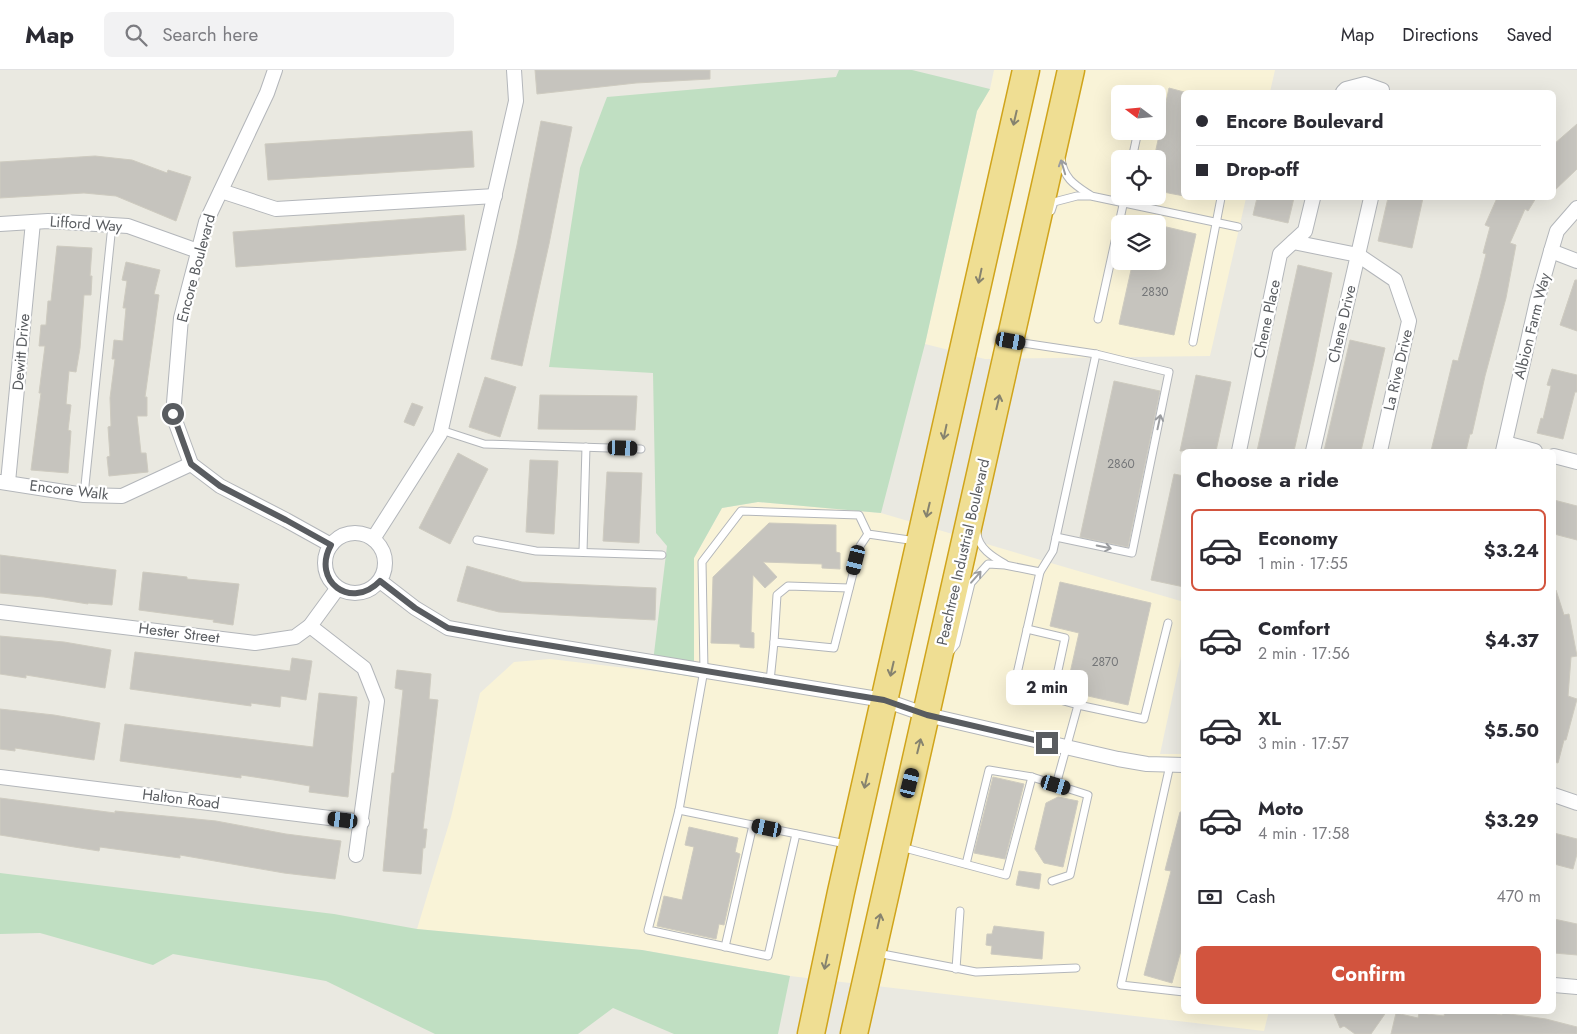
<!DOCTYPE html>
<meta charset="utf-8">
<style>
:root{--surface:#fff;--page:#f2f2f3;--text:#2b2b33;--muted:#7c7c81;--line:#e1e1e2;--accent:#d2543e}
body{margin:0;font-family:Jost,sans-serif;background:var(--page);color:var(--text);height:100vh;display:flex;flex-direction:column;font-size:19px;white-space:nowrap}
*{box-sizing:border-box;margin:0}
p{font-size:16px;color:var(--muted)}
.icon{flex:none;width:28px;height:28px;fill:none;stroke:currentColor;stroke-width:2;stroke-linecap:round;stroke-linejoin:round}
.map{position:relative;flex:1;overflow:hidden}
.sheet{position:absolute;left:1181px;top:379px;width:375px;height:565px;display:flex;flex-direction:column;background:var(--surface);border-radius:8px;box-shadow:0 5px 20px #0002}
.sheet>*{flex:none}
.guide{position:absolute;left:1181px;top:20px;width:375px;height:110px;border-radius:8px;box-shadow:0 5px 20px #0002;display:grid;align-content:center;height:110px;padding:0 15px;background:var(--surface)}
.needle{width:32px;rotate:286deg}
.fabs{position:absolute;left:1111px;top:15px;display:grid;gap:10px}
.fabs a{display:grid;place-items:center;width:55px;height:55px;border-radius:8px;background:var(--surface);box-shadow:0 5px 20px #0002;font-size:25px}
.end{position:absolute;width:22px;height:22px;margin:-11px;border:6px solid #595c60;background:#fff;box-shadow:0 0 0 2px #fff}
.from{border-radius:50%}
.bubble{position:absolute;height:35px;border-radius:8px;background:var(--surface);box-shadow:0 5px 20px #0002;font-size:16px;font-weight:700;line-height:35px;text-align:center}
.car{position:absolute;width:15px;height:30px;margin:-15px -8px;border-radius:6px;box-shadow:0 0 4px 1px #0007;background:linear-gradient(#222 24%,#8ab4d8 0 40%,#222 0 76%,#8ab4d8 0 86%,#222 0)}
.guide b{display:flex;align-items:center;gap:18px;height:48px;font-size:19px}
.guide b+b{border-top:1px solid var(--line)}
.guide i{width:12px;height:12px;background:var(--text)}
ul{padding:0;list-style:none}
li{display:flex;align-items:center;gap:15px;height:82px;margin:0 10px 8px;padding:0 5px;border:2px solid transparent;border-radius:8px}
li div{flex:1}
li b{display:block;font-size:19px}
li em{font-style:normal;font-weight:700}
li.on{border-color:var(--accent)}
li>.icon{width:45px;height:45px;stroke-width:1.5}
h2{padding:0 15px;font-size:22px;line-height:60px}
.pay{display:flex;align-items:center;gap:12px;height:55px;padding:0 15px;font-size:19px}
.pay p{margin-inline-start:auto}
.action{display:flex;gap:10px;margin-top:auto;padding:10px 15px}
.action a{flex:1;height:58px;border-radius:8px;background:var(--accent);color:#fff;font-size:20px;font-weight:700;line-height:58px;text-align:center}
header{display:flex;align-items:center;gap:30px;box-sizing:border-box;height:70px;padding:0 25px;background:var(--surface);border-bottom:1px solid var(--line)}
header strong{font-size:24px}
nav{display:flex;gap:28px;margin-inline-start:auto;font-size:18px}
.search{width:350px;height:45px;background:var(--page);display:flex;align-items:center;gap:12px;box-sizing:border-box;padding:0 18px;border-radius:8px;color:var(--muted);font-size:19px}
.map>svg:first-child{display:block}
</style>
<header>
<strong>Map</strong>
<div class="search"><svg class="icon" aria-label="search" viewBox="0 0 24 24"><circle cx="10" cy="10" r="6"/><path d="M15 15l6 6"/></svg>Search here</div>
<nav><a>Map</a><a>Directions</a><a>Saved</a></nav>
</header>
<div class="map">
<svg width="1577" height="964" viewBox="0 0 1577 964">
<rect width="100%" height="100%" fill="#eae9e1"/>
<g fill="#f9f3d7" fill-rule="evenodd">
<path d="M 994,0 L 1275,0 L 1270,22 L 1184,22 L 1184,128 L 1246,128 L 1210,286 L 985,289 L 925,274 L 977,41 L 990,19 ZM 1120,24 L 1158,24 L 1158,61 L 1120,61 ZM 1120,89 L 1158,89 L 1158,126 L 1120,126 ZM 1120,154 L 1158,154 L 1158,191 L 1120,191 Z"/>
<polygon points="758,432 881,443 1184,532 1184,573 1160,684 1184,684 1184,941 1269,941 1264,961 790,906 642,880 417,859 451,747 480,623 514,592 550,589 694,606 694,488 722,438"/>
</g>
<g fill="#c0dfc2">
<polygon points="839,0 912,0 990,19 977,41 925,274 881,443 758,432 722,438 694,488 694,607 652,600 667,476 656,463 653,303 549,297 580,98 607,27 836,7"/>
<polygon points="0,803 334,844 417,859 642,880 790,906 778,964 674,964 613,938 578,964 435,964 326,911 173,884 153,895 40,863 0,864"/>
</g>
<g fill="#c6c4be" stroke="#cecbc0">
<polygon points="535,0 710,0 710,9 636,13 537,24"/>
<polygon points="1169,18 1184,22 1184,126 1158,121 1158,89 1154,89"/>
<polygon points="541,51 572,57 549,174 522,296 491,289 517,175"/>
<polygon points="1577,54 1577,99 1554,121 1554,74"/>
<polygon points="472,61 474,97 268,110 265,74"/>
<polygon points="95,86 132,90 167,103 168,100 191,107 176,151 116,126 84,123 0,128 0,92"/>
<polygon points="1257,128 1294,128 1288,153 1253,145"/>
<polygon points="1388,128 1423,128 1412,178 1378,171"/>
<polygon points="1497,128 1536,128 1528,141 1525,139 1510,173 1516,175 1506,228 1485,306 1472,364 1470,364 1466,381 1431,381 1453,290 1458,291 1480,208 1486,184 1483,183 1490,157 1485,155"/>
<polygon points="464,145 466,180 236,197 233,162"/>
<polygon points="1158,155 1196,164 1174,265 1119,254 1133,191 1158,191"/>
<polygon points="57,176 92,178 90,206 92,206 91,225 84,225 80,278 76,302 69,301 66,334 71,335 68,360 71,361 68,403 31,400 41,323 39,323 45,276 39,276 41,255 46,255 48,231 51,231"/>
<polygon points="126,192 160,200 154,224 159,225 145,327 147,327 147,346 137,346 141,383 146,383 148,402 109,406 107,387 110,386 108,357 111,356 110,328 115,289 112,289 114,270 123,271 126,238 123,238 127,211 122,210"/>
<polygon points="1298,195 1332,203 1314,292 1294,381 1257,381"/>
<polygon points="1575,210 1577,210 1577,261 1560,255"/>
<polygon points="1350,270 1385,278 1361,381 1324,381"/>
<polygon points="1552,299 1577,305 1577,322 1575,322 1563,369 1537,363 1541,348 1543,349 1551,316 1547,315"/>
<polygon points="1196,305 1231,312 1216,381 1180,381"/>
<polygon points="485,307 516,317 500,367 469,357"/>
<polygon points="1114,311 1160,321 1128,477 1080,467"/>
<polygon points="540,325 637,326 635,360 538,359"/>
<polygon points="412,333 423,337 414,356 404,352"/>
<polygon points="458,383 488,399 450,474 419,458"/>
<polygon points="530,390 558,391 554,464 526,462"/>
<polygon points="607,402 642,403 639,473 603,471"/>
<polygon points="1174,404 1184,406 1184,517 1151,510"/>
<polygon points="1554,430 1577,436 1577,470 1554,464"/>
<polygon points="769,453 836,455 836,482 840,483 840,499 822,498 822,494 763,492 777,507 765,518 753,505 751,562 754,563 754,578 740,577 740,574 711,573 713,507"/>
<polygon points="0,485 116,500 112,535 88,533 88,534 44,527 0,523"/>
<polygon points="467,496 522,512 656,518 655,550 499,542 457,531"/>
<polygon points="143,502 187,507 187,509 239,514 233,555 213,552 214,550 139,540"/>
<polygon points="1060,512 1151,533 1128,635 1066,621 1079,563 1050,556"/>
<polygon points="1556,520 1564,545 1569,544 1577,586 1571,587 1568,626 1577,629 1566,670 1564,670 1558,693 1554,692 1554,521"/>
<polygon points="0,566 64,572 111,580 105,618 26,605 26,608 0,604"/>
<polygon points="135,582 290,601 292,588 312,591 306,630 281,626 280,637 251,633 251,636 130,619"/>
<polygon points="397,600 431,604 429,629 438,630 423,759 427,759 425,778 423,778 421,804 383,801 392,703 394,703 403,620 395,618"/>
<polygon points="319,623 357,627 348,727 309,722 310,716 274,710 241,705 241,708 120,691 125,654 313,677"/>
<polygon points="0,639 54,645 100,653 94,690 15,678 15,681 0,679"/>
<polygon points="993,707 1024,714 1005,789 974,783"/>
<polygon points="1058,727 1078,731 1063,797 1044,793 1035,779 1046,733"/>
<polygon points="0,728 115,743 115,741 216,751 286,764 341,771 335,809 284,803 180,785 180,788 100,777 99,781 0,765"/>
<polygon points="1180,742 1184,742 1184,870 1172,913 1144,905 1171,801 1165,800"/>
<polygon points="689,757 738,768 735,782 740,784 724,855 719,854 716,869 657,856 664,826 682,830 694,777 685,775"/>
<polygon points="1554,763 1577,769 1577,784 1573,799 1554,794"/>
<polygon points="1019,801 1041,804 1039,819 1016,815"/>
<polygon points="1554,849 1577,854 1577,885 1554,883"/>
<polygon points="994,856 1044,862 1042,889 991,884 992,876 986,875 987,864 992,864"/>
<polygon points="1333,941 1387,941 1371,964 1355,964 1344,956 1340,958"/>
<polygon points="1445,941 1480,941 1502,945 1502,943 1546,949 1577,957 1577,964 1391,964 1396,943 1418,948 1419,943 1444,946"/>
</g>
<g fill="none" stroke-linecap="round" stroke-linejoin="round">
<defs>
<g id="lane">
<path d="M 1061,89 C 1064,109 1075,115 1090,125"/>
<polyline points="1132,89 1138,61"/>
<polyline points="1051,141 1054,132 1077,126 1091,126 1238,157"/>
<polyline points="1098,249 1125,126"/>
<polyline points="1016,272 1096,284 1053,481 1040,502 1014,617 1078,635 1056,715"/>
<polyline points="1193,272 1221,128"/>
<polyline points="441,360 484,374 641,379"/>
<polyline points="84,425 112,155"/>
<path d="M 977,463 C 978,478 993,487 1005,494"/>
<polyline points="1056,467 1132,483 1169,302 1096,284"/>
<polyline points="477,470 536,481 662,485"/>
<polyline points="583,482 586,377"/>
<polyline points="1027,559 1065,568 1052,628"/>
<polyline points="774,572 777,525 788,516 849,518"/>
<polyline points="949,583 956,574 971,513 988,494 1005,495 1040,502"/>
<polyline points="770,611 774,572 834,578 860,476 868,464"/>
<polyline points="1078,635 1144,649 1168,553"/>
<polyline points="1170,695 1121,915 1184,922"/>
<polyline points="679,740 648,860 768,886 796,764"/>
<polyline points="846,774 679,740 704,600 702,492 741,441 859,445 868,464 916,471"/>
<polyline points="901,777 1006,805 1032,707 1088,725 1070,805 1052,811"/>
<polyline points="966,794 989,700 1032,707"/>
<polyline points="725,877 753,755"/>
<polyline points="877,883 976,902 1076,898"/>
<polyline points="956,899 960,841"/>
</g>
<g id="street">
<polyline points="275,0 267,23 206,152 181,248 173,345 191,394 220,416 286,450 331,475"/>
<polyline points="1343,22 1346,19 1365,14 1382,20 1382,22"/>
<polyline points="221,121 276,139 495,126"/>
<polyline points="0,154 48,151 128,156 198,181"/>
<polyline points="1293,172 1358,185 1395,210 1409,251 1380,381"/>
<polyline points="1551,181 1577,191"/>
<polyline points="1505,373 1535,381"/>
<polyline points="1239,381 1280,184 1305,161 1313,128"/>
<polyline points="1313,381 1371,128"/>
<polyline points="1503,381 1537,231 1551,181 1557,161 1577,138"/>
<polyline points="1554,386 1577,392"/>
<polyline points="0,412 84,425 122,426 191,394"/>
<polyline points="8,412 33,152"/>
<circle cx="355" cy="493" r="30"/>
<polyline points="373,469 440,364 516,31 514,0"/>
<polyline points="380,511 415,538 448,558 510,569 884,630 927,645 1118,689 1147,694 1184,695"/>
<polyline points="0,542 255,573 295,567 310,556 337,519"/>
<polyline points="310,556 364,598 377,631 356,785"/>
<polyline points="0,707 362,752"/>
<polyline points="1554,725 1577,733"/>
<polyline points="1554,915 1577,917"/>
</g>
<g id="highway">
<polyline points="811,964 841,822 1026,0"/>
<polyline points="854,964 1071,0"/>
</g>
</defs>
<use href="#lane" stroke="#b3b6ba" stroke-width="9"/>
<use href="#street" stroke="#b3b6ba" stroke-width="16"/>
<use href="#highway" stroke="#d0a41b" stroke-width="29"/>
<use href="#lane" stroke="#fff" stroke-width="7"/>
<use href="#street" stroke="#fff" stroke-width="14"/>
<use href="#highway" stroke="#efde93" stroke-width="26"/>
</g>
<defs><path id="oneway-shaft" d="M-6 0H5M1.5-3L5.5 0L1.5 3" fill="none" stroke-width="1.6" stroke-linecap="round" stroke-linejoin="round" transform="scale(1.25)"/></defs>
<g stroke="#86836f">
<use href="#oneway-shaft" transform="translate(1015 48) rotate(103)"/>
<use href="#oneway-shaft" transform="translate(980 206) rotate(102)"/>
<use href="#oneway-shaft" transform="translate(998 332) rotate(-77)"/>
<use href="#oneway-shaft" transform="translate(945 362) rotate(102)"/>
<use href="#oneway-shaft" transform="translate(928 440) rotate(103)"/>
<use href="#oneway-shaft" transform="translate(892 599) rotate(103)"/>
<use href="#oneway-shaft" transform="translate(919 676) rotate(-76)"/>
<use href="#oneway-shaft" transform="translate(866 711) rotate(103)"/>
<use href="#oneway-shaft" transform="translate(879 851) rotate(-77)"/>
<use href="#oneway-shaft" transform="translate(826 892) rotate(102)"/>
</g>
<g stroke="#9b9da0">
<use href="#oneway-shaft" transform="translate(1063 97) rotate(-107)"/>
<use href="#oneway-shaft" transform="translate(1159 352) rotate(-78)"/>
<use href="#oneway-shaft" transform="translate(1104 477) rotate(12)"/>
<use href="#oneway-shaft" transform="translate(976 507) rotate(-49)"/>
</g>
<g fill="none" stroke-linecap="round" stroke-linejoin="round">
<path stroke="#595c60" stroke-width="6" d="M 173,344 L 191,394 L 220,416 L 286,450 L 331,475 C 311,511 351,541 380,511 L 415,538 L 448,558 L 510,569 L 884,630 L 927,645 L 1047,673"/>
</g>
<g text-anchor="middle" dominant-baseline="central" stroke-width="4.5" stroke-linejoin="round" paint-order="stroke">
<g font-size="12" fill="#747678">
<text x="1155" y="222">2830</text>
<text x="1121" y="394">2860</text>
<text x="1105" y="592">2870</text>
</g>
<g font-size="15" fill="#595c60" stroke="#fff">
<text transform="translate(86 154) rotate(4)">Lifford Way</text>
<text transform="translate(196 198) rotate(-75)">Encore Boulevard</text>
<text transform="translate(1267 249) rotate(-78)">Chene Place</text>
<text transform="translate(1342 254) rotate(-77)">Chene Drive</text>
<text transform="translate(1532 256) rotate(-76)">Albion Farm Way</text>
<text transform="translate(21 282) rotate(-85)">Dewitt Drive</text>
<text transform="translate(1398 300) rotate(-77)">La Rive Drive</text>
<text transform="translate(69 420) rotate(7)">Encore Walk</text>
<text transform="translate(963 482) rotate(-77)">Peachtree Industrial Boulevard</text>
<text transform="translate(179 563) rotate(7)">Hester Street</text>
<text transform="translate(181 729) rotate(7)">Halton Road</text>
</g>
</g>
</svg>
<div class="fabs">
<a><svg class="needle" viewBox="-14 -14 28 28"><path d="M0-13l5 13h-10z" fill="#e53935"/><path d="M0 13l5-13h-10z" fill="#7c7c81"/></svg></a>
<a><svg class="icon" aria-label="locate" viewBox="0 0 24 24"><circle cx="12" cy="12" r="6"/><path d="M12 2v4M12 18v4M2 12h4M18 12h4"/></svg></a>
<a><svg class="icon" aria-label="layers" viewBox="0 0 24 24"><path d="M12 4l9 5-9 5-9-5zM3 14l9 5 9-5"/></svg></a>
</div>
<i class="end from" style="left:173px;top:344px"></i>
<i class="end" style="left:1047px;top:673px"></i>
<div class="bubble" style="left:1006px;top:600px;width:82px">2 min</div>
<i class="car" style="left:1011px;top:271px;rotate:100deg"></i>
<i class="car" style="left:623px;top:378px;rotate:92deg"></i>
<i class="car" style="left:856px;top:490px;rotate:194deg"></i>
<i class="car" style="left:910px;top:713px;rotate:14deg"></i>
<i class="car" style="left:1056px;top:715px;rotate:107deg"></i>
<i class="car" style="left:343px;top:750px;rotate:277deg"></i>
<i class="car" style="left:767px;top:758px;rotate:282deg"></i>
<div class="guide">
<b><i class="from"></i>Encore Boulevard</b>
<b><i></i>Drop-off</b>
</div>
<section class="sheet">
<h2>Choose a ride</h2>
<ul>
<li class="on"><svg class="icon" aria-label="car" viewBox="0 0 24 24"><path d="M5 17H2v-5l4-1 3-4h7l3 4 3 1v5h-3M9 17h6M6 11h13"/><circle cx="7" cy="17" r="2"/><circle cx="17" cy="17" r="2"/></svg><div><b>Economy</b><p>1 min · 17:55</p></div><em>$3.24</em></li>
<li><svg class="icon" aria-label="car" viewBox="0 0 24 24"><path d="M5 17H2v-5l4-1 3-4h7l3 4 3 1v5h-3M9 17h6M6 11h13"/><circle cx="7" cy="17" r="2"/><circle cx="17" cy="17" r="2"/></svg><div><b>Comfort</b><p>2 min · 17:56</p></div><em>$4.37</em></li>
<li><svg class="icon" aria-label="car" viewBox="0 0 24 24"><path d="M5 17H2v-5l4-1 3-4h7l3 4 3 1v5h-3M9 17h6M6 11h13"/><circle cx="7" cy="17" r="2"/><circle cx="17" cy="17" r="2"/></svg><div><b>XL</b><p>3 min · 17:57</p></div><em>$5.50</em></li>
<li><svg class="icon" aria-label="car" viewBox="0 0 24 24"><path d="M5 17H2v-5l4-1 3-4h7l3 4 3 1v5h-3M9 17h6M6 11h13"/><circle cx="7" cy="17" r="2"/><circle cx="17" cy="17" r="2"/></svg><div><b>Moto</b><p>4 min · 17:58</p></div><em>$3.29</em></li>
</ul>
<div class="pay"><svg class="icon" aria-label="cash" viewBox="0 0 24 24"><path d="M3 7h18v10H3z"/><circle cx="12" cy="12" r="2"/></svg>Cash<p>470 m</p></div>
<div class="action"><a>Confirm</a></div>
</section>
</div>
